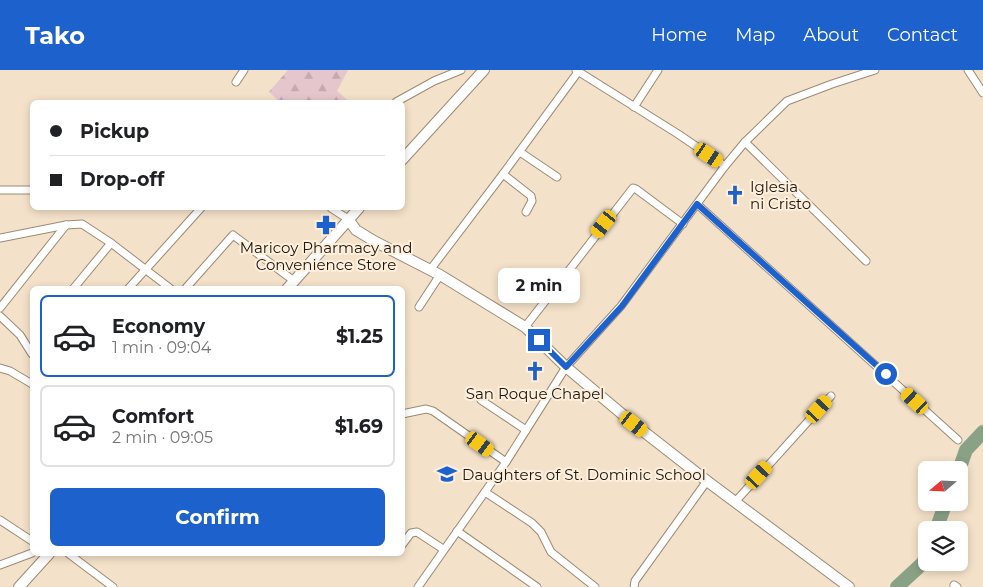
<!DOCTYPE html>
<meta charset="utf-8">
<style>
:root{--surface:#fff;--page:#f6f6f6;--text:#202124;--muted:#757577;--line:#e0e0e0;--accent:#1c61cc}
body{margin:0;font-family:Montserrat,sans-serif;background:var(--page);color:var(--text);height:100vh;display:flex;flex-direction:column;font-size:19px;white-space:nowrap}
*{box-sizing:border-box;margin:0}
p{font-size:16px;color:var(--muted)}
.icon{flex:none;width:28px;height:28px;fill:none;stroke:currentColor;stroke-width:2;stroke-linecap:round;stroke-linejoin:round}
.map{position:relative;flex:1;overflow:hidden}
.panel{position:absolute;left:30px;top:216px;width:375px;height:270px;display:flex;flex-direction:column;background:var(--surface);border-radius:8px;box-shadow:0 2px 8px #0003}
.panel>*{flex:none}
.top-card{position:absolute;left:30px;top:30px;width:375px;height:110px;border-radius:8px;box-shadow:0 2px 8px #0003;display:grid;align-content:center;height:110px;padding:0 20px;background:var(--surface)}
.needle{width:32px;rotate:251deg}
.tools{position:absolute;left:918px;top:391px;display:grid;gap:10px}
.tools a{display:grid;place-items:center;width:50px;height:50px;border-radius:8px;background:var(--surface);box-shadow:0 2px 8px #0003;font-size:25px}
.end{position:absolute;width:22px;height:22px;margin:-11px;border:6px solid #1c61cc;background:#fff;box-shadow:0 0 0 2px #fff}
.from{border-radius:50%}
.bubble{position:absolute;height:35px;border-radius:8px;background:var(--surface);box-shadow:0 2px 8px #0003;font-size:16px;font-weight:700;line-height:35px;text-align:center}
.car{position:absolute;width:15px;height:30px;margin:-15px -8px;border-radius:6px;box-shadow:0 0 4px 1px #0007;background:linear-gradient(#f5c518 24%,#345 0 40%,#f5c518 0 76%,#345 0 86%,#f5c518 0)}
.top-card b{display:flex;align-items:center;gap:18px;height:48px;font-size:19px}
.top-card b+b{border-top:1px solid var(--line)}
.top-card i{width:12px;height:12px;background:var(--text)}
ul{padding:9px 0 0;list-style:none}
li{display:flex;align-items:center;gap:15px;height:82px;margin:0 10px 8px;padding:0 10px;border:2px solid var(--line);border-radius:8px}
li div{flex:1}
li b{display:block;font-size:19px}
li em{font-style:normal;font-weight:700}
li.selected{border-color:var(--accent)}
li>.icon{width:45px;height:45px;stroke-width:1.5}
.cta{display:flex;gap:10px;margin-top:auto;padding:10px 20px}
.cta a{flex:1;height:58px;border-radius:8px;background:var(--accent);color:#fff;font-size:20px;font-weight:700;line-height:58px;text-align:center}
header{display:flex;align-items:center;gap:30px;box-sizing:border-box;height:70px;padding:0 25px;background:var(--accent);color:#fff}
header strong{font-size:24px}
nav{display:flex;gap:28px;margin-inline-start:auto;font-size:18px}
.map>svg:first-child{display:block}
</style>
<header>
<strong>Tako</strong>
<nav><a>Home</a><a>Map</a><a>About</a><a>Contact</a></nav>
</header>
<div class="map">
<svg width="983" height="517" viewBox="0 0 983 517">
<defs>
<pattern id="forest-firs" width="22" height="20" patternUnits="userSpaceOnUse" patternTransform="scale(1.25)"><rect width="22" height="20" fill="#e5c6cd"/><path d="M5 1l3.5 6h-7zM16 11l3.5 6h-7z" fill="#c4a9af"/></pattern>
</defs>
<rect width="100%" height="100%" fill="#f4e1c9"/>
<polygon fill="url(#forest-firs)" points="288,0 348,0 337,21 350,32 280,32 269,22 267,24"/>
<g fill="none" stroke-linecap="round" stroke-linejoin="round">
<g stroke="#89a286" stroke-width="14">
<polyline points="959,400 966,380 983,362"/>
<polyline points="936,460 946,432"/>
<polyline points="897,517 923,493 926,486"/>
</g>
<defs>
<g id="street">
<polyline points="576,0 678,64 725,96"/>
<polyline points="968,0 983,23"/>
<polyline points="236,12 244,0"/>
<polyline points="396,32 434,11 461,0"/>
<polyline points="634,37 658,0"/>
<polyline points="745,72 866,191"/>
<polyline points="520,82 557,107"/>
<polyline points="503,104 531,126 532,131 526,142"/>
<polyline points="0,120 32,120"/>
<polyline points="697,134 958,370"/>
<polyline points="331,138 348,149"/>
<polyline points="0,168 66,155 82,154 111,173 171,219"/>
<polyline points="430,200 503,104 578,2"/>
<polyline points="73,219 111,173"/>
<polyline points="128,219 201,138"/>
<polyline points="185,219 233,165 294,211"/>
<polyline points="419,237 440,205"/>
<polyline points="0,238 66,155"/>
<polyline points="0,246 20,265 32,284"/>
<polyline points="525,257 633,118 636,119 683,154"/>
<polyline points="0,298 10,301 32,314"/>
<polyline points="481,330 526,360"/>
<polyline points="402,344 426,339 433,341 506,392"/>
<polyline points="485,422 532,453 541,462 551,482 595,517"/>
<polyline points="735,432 831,326"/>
<polyline points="0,450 32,471"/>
<polyline points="457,461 537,517"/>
<polyline points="402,475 411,463 417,462 443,479"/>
<polyline points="69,484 113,517"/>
<polyline points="0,495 32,483"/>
<polyline points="954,515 957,517"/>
<polyline points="418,517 506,392 566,297 621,236 725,96 745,72 787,31 832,14 875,0"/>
<polyline points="634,517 635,511 707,411"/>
</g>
<g id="secondary">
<polyline points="402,90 484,0"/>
<polyline points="348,149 356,160 374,171 440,205 525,257 566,297 634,354 707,411 849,517"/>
<polyline points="287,219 359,138"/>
<polyline points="19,517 49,484"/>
</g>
</defs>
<use href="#street" stroke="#9c8a74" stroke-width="9"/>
<use href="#secondary" stroke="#9c8a74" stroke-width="12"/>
<use href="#street" stroke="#fff" stroke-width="7"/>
<use href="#secondary" stroke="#fff" stroke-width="10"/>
</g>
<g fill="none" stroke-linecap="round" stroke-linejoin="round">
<polyline stroke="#1c61cc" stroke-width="6" points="539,270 566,297 622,236 697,134 886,304"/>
</g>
<defs>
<symbol id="church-bare" viewBox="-9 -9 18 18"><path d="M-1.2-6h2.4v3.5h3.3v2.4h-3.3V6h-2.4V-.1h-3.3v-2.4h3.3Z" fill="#1c61cc" stroke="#feefdc" stroke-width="2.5" paint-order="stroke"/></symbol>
<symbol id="pharmacy-bare" viewBox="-9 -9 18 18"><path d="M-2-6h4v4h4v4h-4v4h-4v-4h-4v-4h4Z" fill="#1c61cc" stroke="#feefdc" stroke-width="2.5" paint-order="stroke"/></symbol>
<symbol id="school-bare" viewBox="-9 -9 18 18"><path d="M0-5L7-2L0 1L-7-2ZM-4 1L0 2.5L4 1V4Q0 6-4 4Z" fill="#1c61cc" stroke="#feefdc" stroke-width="2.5" paint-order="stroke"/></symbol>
</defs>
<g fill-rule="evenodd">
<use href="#church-bare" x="721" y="111" width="28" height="28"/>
<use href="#pharmacy-bare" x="312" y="141" width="28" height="28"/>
<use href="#church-bare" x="521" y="287" width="28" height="28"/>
<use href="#school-bare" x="433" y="390" width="28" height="28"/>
</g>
<g text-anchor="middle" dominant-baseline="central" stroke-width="4" stroke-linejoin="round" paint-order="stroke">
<g font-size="15" fill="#1b150c" stroke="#feefdc" text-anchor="start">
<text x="750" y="116">Iglesia<tspan x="750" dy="17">ni Cristo</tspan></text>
<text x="326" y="177" text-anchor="middle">Maricoy Pharmacy and<tspan x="326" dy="17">Convenience Store</tspan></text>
<text x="535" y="323" text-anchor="middle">San Roque Chapel</text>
<text x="462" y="404">Daughters of St. Dominic School</text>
</g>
</g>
</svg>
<div class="tools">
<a><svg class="needle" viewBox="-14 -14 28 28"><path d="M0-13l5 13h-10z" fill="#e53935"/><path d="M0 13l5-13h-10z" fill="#757577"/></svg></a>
<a><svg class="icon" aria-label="layers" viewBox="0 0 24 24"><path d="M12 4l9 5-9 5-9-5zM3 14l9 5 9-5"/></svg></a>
</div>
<i class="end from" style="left:886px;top:304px"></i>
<i class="end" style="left:539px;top:270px"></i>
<div class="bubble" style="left:498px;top:198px;width:82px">2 min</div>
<i class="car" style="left:709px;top:85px;rotate:124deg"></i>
<i class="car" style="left:604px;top:154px;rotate:218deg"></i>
<i class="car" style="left:915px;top:331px;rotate:312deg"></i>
<i class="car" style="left:819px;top:339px;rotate:42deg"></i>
<i class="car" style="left:634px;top:354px;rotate:128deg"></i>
<i class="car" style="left:480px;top:374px;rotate:126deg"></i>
<i class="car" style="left:759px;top:405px;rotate:42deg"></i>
<div class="top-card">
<b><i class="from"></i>Pickup</b>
<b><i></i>Drop-off</b>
</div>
<section class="panel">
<ul>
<li class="selected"><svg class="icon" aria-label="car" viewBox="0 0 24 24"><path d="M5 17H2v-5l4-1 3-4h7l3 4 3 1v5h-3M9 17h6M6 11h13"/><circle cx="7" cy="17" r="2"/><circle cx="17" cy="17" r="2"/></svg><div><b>Economy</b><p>1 min · 09:04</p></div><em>$1.25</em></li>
<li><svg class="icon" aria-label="car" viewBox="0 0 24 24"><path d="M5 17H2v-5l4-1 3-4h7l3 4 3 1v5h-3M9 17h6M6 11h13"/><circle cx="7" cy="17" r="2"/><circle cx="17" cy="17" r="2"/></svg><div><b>Comfort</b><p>2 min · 09:05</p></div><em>$1.69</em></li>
</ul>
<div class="cta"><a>Confirm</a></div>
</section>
</div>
